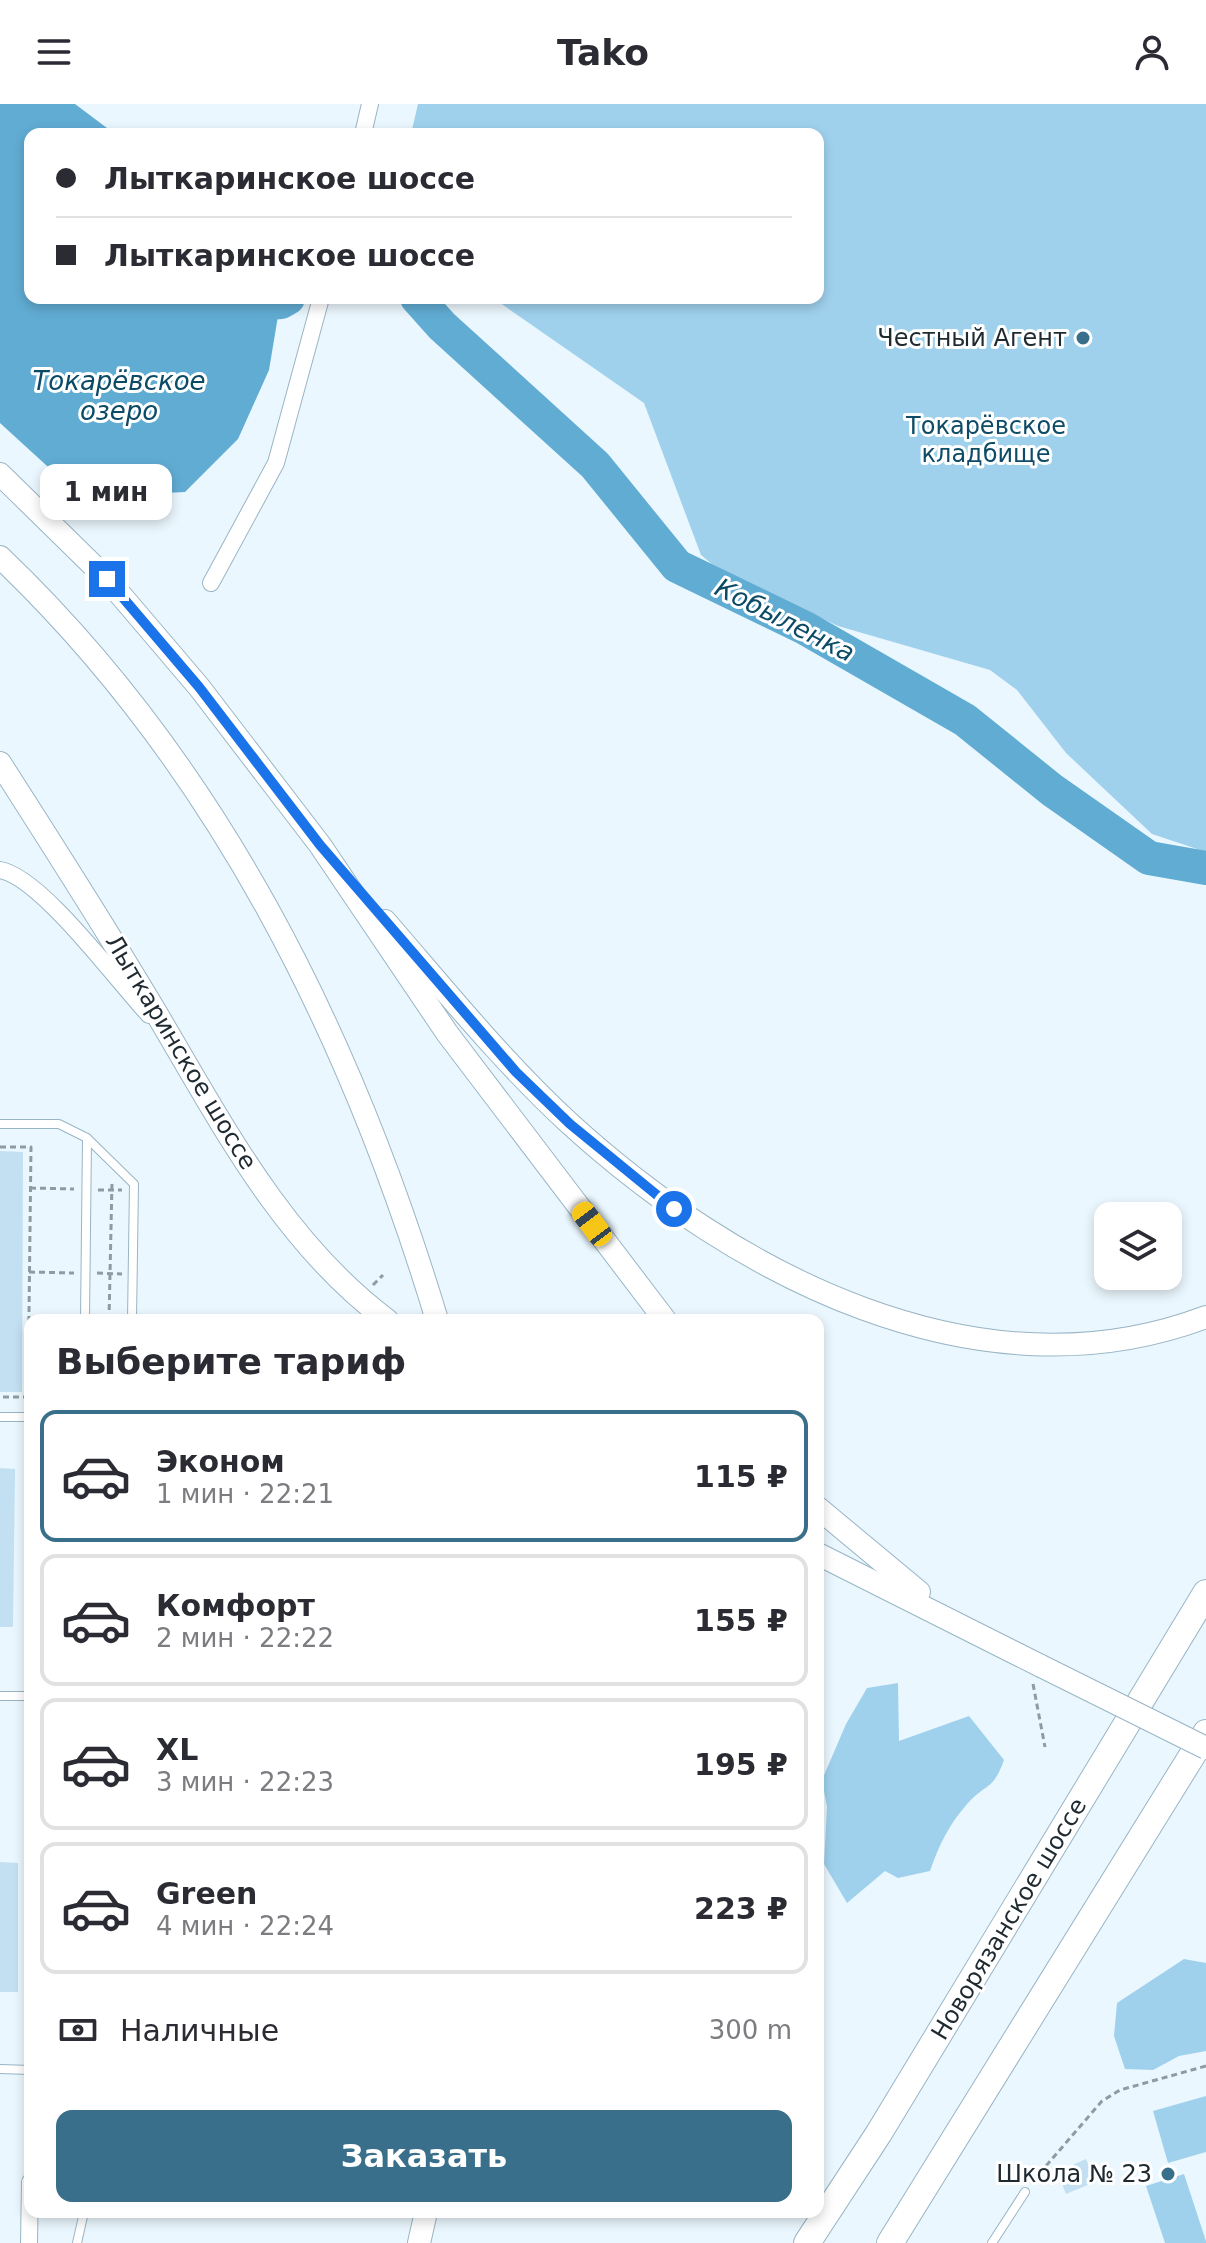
<!DOCTYPE html>
<html lang="ru">
<meta charset="utf-8">
<style>
:root{--surface:#fff;--page:#f7f7f7;--text:#2b2b33;--muted:#7c7c81;--line:#e1e1e2;--accent:#396f8a}
body{margin:0;font-family:"DejaVu Sans",sans-serif;background:var(--page);color:var(--text);height:100vh;display:flex;flex-direction:column;font-size:30px;white-space:nowrap}
*{box-sizing:border-box;margin:0}
p{font-size:26px;color:var(--muted)}
.icon{flex:none;width:44px;height:44px;fill:none;stroke:currentColor;stroke-width:2;stroke-linecap:round;stroke-linejoin:round}
.map{position:relative;flex:1;overflow:hidden}
.sheet{position:absolute;left:24px;top:1210px;width:800px;height:904px;display:flex;flex-direction:column;background:var(--surface);border-radius:16px;box-shadow:0 4px 12px #0003}
.sheet>*{flex:none}
.guide{position:absolute;left:24px;top:24px;width:800px;height:176px;border-radius:16px;box-shadow:0 4px 12px #0003;display:grid;align-content:center;height:176px;padding:0 32px;background:var(--surface)}
.controls{position:absolute;left:1094px;top:1098px;display:grid;gap:16px}
.controls a{display:grid;place-items:center;width:88px;height:88px;border-radius:16px;background:var(--surface);box-shadow:0 4px 12px #0003;font-size:40px}
.end{position:absolute;width:36px;height:36px;margin:-18px;border:10px solid #1a73e8;background:#fff;box-shadow:0 0 0 4px #fff}
.from{border-radius:50%}
.bubble{position:absolute;height:56px;border-radius:16px;background:var(--surface);box-shadow:0 4px 12px #0003;font-size:26px;font-weight:700;line-height:56px;text-align:center}
.car{position:absolute;width:24px;height:48px;margin:-24px -12px;border-radius:10px;box-shadow:0 0 6px 2px #0007;background:linear-gradient(#f5c518 24%,#345 0 40%,#f5c518 0 76%,#345 0 86%,#f5c518 0)}
.guide b{display:flex;align-items:center;gap:28px;height:76px;font-size:30px}
.guide b+b{border-top:2px solid var(--line)}
.guide i{width:20px;height:20px;background:var(--text)}
ul{padding:0;list-style:none}
li{display:flex;align-items:center;gap:24px;height:132px;margin:0 16px 12px;padding:0 16px;border:4px solid var(--line);border-radius:16px}
li div{flex:1}
li b{display:block;font-size:30px}
li em{font-style:normal;font-weight:700}
li.active{border-color:var(--accent)}
li>.icon{width:72px;height:72px;stroke-width:1.5}
h2{padding:0 32px;font-size:36px;line-height:96px}
.pay{display:flex;align-items:center;gap:20px;height:88px;padding:0 32px;font-size:30px}
.pay p{margin-inline-start:auto}
.action{display:flex;gap:16px;margin-top:auto;padding:16px 32px}
.action a{flex:1;height:92px;border-radius:16px;background:var(--accent);color:#fff;font-size:32px;font-weight:700;line-height:92px;text-align:center}
header{display:flex;justify-content:space-between;align-items:center;height:104px;padding:0 32px;background:var(--surface);font-size:36px;font-weight:700}
.map>svg:first-child{display:block}
</style>
<header><svg class="icon" aria-label="menu" viewBox="0 0 24 24"><path d="M4 6h16M4 12h16M4 18h16"/></svg>Tako<svg class="icon" aria-label="person" viewBox="0 0 24 24"><circle cx="12" cy="8" r="4"/><path d="M4 21q1-7 8-7t8 7"/></svg></header>
<div class="map">
<svg width="1206" height="2139" viewBox="0 0 1206 2139">
<rect width="100%" height="100%" fill="#ebf7fe"/>
<g fill="#9fd1ed">
<polygon points="418,0 1206,0 1206,748 1152,730 1066,649 1017,586 990,566 838,522 719,466 701,451 644,299 493,194 818,194 818,30 411,30"/>
<path d="M 898,1579 L 899,1637 L 969,1612 L 1004,1656 C 993,1687 986,1679 968,1699 C 949,1720 939,1741 930,1767 L 898,1774 L 885,1767 L 847,1799 L 824,1760 L 827,1703 L 822,1676 L 846,1620 L 867,1584 Z"/>
<polygon points="1184,1855 1206,1859 1206,1947 1179,1952 1153,1966 1125,1965 1114,1932 1117,1899"/>
<polygon points="1206,1992 1206,2048 1168,2059 1153,2007"/>
<polygon points="1184,2070 1206,2137 1206,2139 1165,2139 1146,2082"/>
</g>
<polygon fill="#61acd3" points="0,0 75,0 115,30 30,30 30,194 281,194 269,266 238,335 185,388 81,393 0,319"/>
<g fill="none" stroke-linecap="round" stroke-linejoin="round">
<g stroke="#61acd3" stroke-width="34">
<polyline points="168,194 193,205 281,198 288,194"/>
<polyline points="417,194 442,222 595,361 677,462 805,524 965,616 1052,686 1149,754 1206,764"/>
</g>
</g>
<g fill="#c2e0f1">
<polygon points="0,1047 23,1048 22,1288 0,1288"/>
<polygon points="0,1364 15,1365 13,1523 0,1523"/>
<polygon points="0,1758 18,1759 18,1888 0,1888"/>
<polygon points="1086,2055 1095,2078 1066,2090 1057,2068"/>
</g>
<g fill="none" stroke-linecap="round" stroke-linejoin="round">
<defs>
<g id="service">
<polyline points="0,1020 59,1020 87,1034 85,1216"/>
<polyline points="87,1034 134,1080 132,1216"/>
<polyline points="0,1313 30,1313"/>
<polyline points="0,1592 30,1592"/>
<polyline points="0,1965 30,1966"/>
<polyline points="77,2139 84,2108"/>
<polyline points="992,2139 1025,2088"/>
</g>
<g id="minor">
<polyline points="363,30 370,0"/>
<polyline points="211,479 276,359 321,194"/>
<path d="M 0,766 C 41,773 117,877 149,911"/>
<polyline points="29,2139 30,2078"/>
</g>
<g id="secondary">
<polyline points="0,370 107,475 199,583 320,741 447,929 665,1216"/>
<path d="M 0,453 C 218,661 351,931 437,1216"/>
<path d="M 0,659 C 52,740 103,820 152,902 C 219,1014 280,1136 387,1216"/>
<path d="M 385,817 C 444,885 501,956 568,1018 C 734,1170 978,1299 1206,1213"/>
<polyline points="818,1404 919,1488"/>
<polyline points="818,1450 1041,1562"/>
<polyline points="419,2139 426,2108"/>
</g>
<g id="trunk">
<polyline points="807,2139 879,2029 1206,1489"/>
<polyline points="890,2139 1206,1629"/>
</g>
</defs>
<use href="#service" stroke="#98b5c5" stroke-width="10"/>
<use href="#minor" stroke="#98b5c5" stroke-width="18"/>
<use href="#secondary" stroke="#98b5c5" stroke-width="24"/>
<use href="#trunk" stroke="#98b5c5" stroke-width="28"/>
<g stroke="#8f9ba2" stroke-width="3" stroke-dasharray="6 4" stroke-linecap="butt">
<polyline points="0,1043 31,1043 28,1293 0,1293"/>
<polyline points="30,1084 74,1085"/>
<polyline points="98,1086 122,1086"/>
<polyline points="29,1168 74,1169"/>
<polyline points="97,1169 122,1170"/>
<polyline points="373,1181 383,1171"/>
<polyline points="109,1216 112,1078"/>
<polyline points="1033,1580 1045,1643"/>
<polyline points="1033,2077 1102,1997 1120,1986 1206,1962"/>
</g>
<use href="#service" stroke="#fff" stroke-width="8"/>
<use href="#minor" stroke="#fff" stroke-width="16"/>
<use href="#secondary" stroke="#fff" stroke-width="22"/>
<use href="#trunk" stroke="#fff" stroke-width="26"/>
<defs>
<polyline id="secondary-bridge" points="1041,1562 1206,1644"/>
</defs>
<use href="#secondary-bridge" stroke="#98b5c5" stroke-width="24" stroke-linecap="butt"/>
<use href="#secondary-bridge" stroke="#fff" stroke-width="22"/>
</g>
<g fill="none" stroke-linecap="round" stroke-linejoin="round">
<polyline stroke="#1a73e8" stroke-width="10" points="107,475 199,583 320,741 516,968 570,1020 674,1105"/>
</g>
<g fill="#396f8a" stroke="#fff" stroke-width="3">
<circle cx="1083" cy="234" r="8"/>
<circle cx="1168" cy="2070" r="8"/>
</g>
<g text-anchor="middle" dominant-baseline="central" stroke-width="6" stroke-linejoin="round" paint-order="stroke">
<g font-size="24" fill="#1e2930" stroke="#fff" text-anchor="end">
<text x="1067" y="234">Честный Агент</text>
<text x="1152" y="2070">Школа № 23</text>
</g>
<g font-size="24" fill="#0d4b66" stroke="#fff">
<text x="986" y="322">Токарёвское<tspan x="986" dy="28">кладбище</tspan></text>
</g>
<g font-size="24" fill="#1e2930" stroke="#fff">
<text transform="translate(181 948) rotate(59)">Лыткаринское шоссе</text>
<text transform="translate(1009 1815) rotate(-59)">Новорязанское шоссе</text>
</g>
<g font-size="26" font-style="italic" fill="#0c4b66" stroke="#fff">
<text x="119" y="277">Токарёвское<tspan x="119" dy="30">озеро</tspan></text>
<text transform="translate(785 516) rotate(27)">Кобыленка</text>
</g>
</g>
</svg>
<div class="controls">
<a><svg class="icon" aria-label="layers" viewBox="0 0 24 24"><path d="M12 4l9 5-9 5-9-5zM3 14l9 5 9-5"/></svg></a>
</div>
<i class="end from" style="left:674px;top:1105px"></i>
<i class="end" style="left:107px;top:475px"></i>
<div class="bubble" style="left:40px;top:360px;width:132px">1 мин</div>
<i class="car" style="left:592px;top:1120px;rotate:323deg"></i>
<div class="guide">
<b><i class="from"></i>Лыткаринское шоссе</b>
<b><i></i>Лыткаринское шоссе</b>
</div>
<section class="sheet">
<h2>Выберите тариф</h2>
<ul>
<li class="active"><svg class="icon" aria-label="car" viewBox="0 0 24 24"><path d="M5 17H2v-5l4-1 3-4h7l3 4 3 1v5h-3M9 17h6M6 11h13"/><circle cx="7" cy="17" r="2"/><circle cx="17" cy="17" r="2"/></svg><div><b>Эконом</b><p>1 мин · 22:21</p></div><em>115 ₽</em></li>
<li><svg class="icon" aria-label="car" viewBox="0 0 24 24"><path d="M5 17H2v-5l4-1 3-4h7l3 4 3 1v5h-3M9 17h6M6 11h13"/><circle cx="7" cy="17" r="2"/><circle cx="17" cy="17" r="2"/></svg><div><b>Комфорт</b><p>2 мин · 22:22</p></div><em>155 ₽</em></li>
<li><svg class="icon" aria-label="car" viewBox="0 0 24 24"><path d="M5 17H2v-5l4-1 3-4h7l3 4 3 1v5h-3M9 17h6M6 11h13"/><circle cx="7" cy="17" r="2"/><circle cx="17" cy="17" r="2"/></svg><div><b>XL</b><p>3 мин · 22:23</p></div><em>195 ₽</em></li>
<li><svg class="icon" aria-label="car" viewBox="0 0 24 24"><path d="M5 17H2v-5l4-1 3-4h7l3 4 3 1v5h-3M9 17h6M6 11h13"/><circle cx="7" cy="17" r="2"/><circle cx="17" cy="17" r="2"/></svg><div><b>Green</b><p>4 мин · 22:24</p></div><em>223 ₽</em></li>
</ul>
<div class="pay"><svg class="icon" aria-label="cash" viewBox="0 0 24 24"><path d="M3 7h18v10H3z"/><circle cx="12" cy="12" r="2"/></svg>Наличные<p>300 m</p></div>
<div class="action"><a>Заказать</a></div>
</section>
</div>
